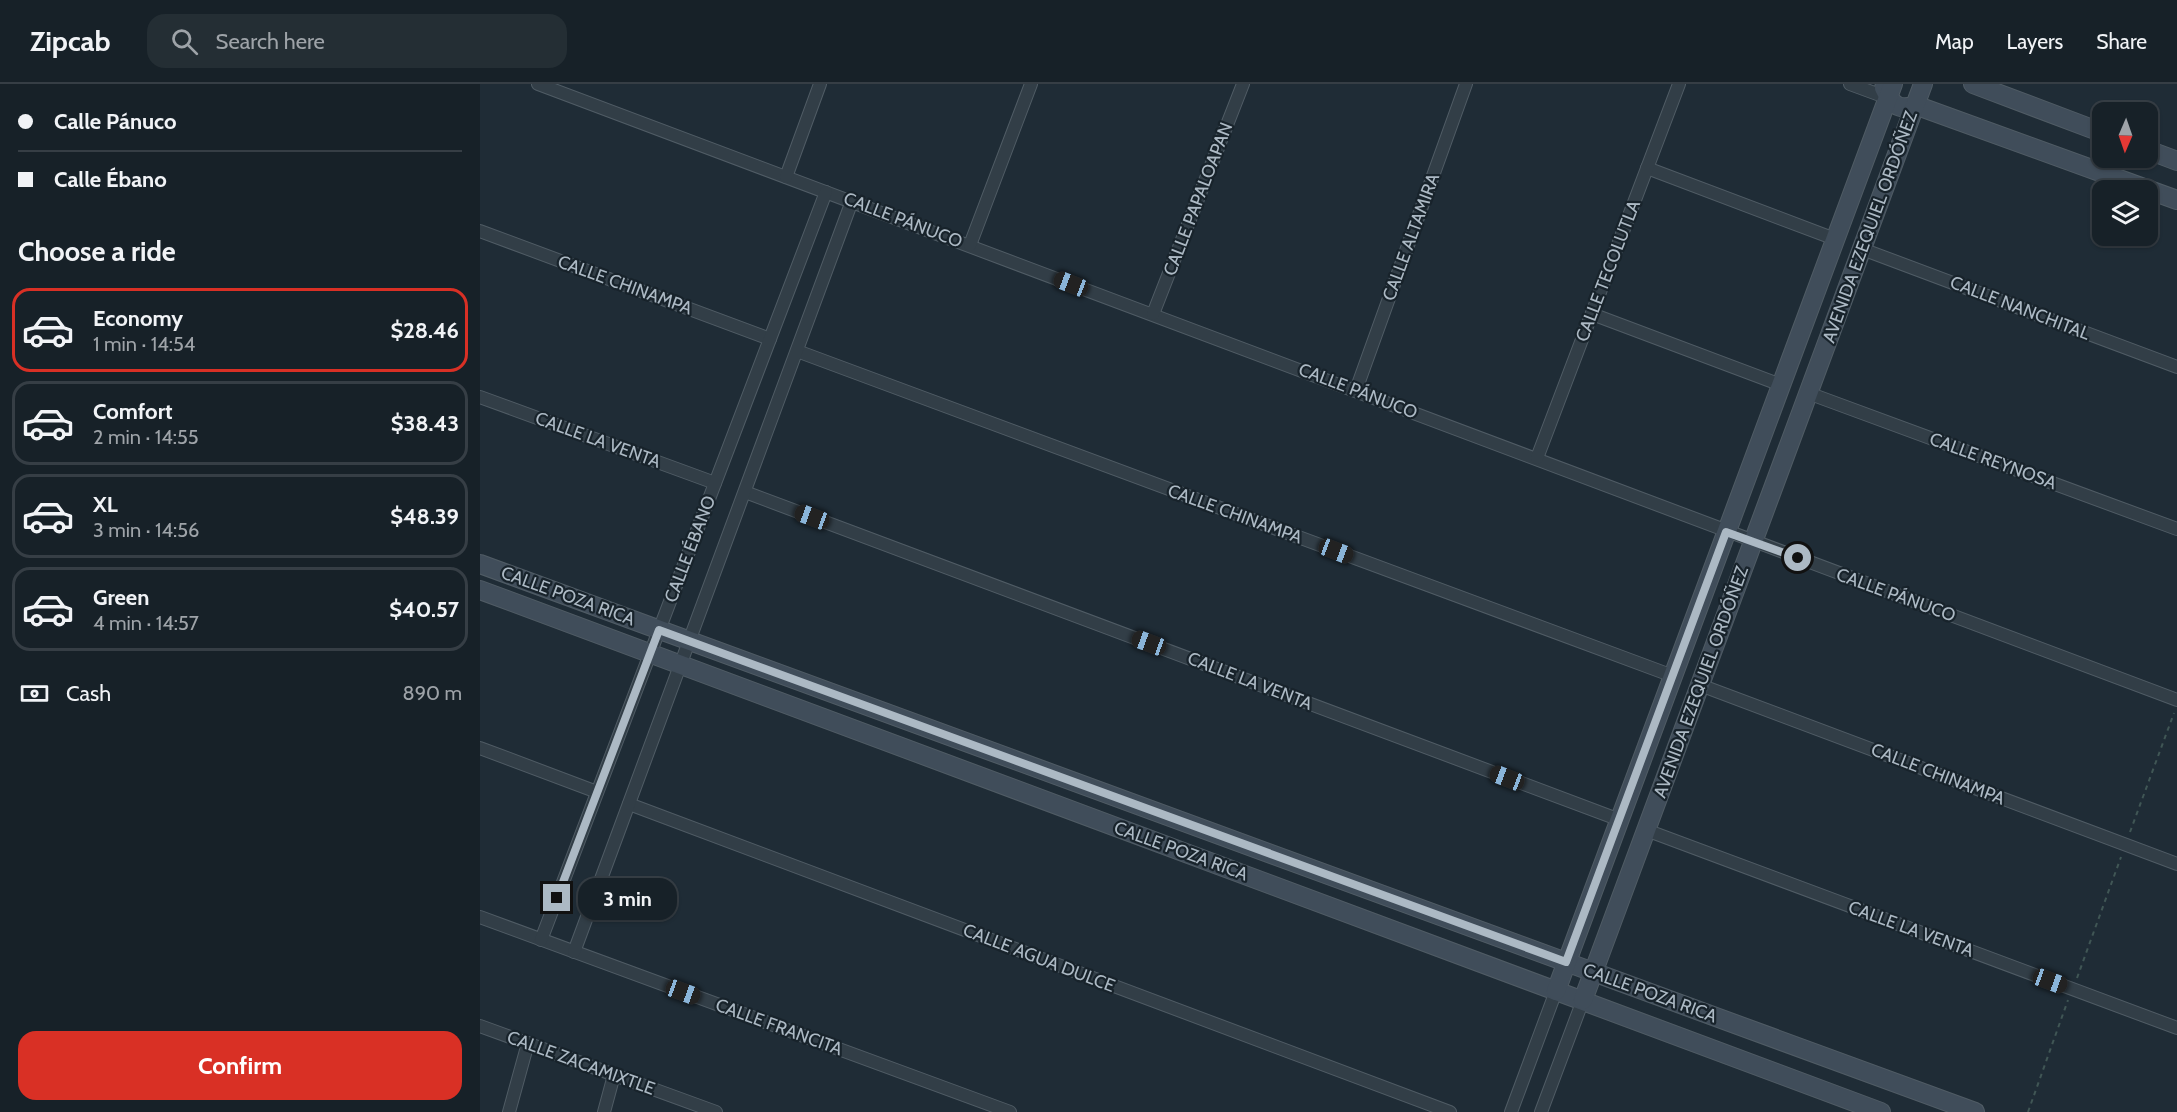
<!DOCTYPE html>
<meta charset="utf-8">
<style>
:root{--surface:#172128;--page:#242e34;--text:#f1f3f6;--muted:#9ea3a8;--line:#363e45;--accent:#d93025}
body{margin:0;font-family:Cabin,sans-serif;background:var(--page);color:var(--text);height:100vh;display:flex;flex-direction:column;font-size:22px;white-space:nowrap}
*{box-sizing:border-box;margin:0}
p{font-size:20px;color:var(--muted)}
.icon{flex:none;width:33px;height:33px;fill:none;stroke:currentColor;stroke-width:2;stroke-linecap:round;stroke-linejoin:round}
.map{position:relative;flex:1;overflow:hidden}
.sheet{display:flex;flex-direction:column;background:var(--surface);width:480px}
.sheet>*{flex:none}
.guide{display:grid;align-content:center;height:132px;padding:0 18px;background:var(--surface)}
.needle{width:39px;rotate:182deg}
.tools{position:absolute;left:1612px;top:18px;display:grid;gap:12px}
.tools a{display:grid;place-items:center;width:66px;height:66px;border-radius:12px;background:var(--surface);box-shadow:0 2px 4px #0004,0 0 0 2px var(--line);font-size:30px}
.end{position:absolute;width:27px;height:27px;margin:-14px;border:8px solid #acb9c4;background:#111;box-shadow:0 0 0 3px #111}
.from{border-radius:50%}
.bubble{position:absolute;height:42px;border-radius:18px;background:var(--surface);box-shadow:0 2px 4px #0004,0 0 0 2px var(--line);font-size:20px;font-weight:700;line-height:42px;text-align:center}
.car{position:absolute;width:18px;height:36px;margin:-18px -9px;border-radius:8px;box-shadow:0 0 4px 2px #0007;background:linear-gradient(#222 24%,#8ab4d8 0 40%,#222 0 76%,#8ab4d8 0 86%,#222 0)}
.guide b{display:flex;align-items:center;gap:21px;height:57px;font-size:22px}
.guide b+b{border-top:2px solid var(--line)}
.guide i{width:15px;height:15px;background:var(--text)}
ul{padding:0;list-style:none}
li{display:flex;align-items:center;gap:18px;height:84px;margin:0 12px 9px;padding:0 6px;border:3px solid var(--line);border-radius:18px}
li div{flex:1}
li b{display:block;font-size:22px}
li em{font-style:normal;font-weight:700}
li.active{border-color:var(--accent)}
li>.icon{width:54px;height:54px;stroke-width:1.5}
h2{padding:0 18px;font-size:27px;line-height:72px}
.pay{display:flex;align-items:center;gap:15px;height:66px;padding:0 18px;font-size:22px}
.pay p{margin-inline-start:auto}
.primary-button{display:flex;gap:12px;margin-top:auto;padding:12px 18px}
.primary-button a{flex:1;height:69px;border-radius:18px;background:var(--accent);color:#fff;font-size:24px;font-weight:700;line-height:69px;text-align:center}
header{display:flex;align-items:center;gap:36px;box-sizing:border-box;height:84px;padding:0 30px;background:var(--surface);border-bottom:2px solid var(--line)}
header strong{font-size:28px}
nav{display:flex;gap:33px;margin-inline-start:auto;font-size:21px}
.search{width:420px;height:54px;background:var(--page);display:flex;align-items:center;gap:15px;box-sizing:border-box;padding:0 21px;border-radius:18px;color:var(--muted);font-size:22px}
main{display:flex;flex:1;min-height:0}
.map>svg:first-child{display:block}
</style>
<header>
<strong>Zipcab</strong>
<div class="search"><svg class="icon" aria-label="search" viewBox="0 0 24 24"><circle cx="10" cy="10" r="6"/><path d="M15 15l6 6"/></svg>Search here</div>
<nav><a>Map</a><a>Layers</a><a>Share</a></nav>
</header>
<main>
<section class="sheet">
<div class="guide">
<b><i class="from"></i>Calle Pánuco</b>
<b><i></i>Calle Ébano</b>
</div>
<h2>Choose a ride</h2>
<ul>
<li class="active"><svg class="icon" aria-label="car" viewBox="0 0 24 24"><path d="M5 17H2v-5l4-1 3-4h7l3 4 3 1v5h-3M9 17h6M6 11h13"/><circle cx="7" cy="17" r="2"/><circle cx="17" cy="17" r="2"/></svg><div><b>Economy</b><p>1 min · 14:54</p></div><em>$28.46</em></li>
<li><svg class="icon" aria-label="car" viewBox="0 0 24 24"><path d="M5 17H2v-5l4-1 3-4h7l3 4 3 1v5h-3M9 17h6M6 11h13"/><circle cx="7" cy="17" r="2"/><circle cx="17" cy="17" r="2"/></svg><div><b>Comfort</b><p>2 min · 14:55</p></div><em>$38.43</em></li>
<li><svg class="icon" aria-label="car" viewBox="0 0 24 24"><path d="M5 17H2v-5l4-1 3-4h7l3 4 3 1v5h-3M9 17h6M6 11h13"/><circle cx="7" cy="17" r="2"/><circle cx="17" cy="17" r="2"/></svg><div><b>XL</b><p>3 min · 14:56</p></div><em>$48.39</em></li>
<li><svg class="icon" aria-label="car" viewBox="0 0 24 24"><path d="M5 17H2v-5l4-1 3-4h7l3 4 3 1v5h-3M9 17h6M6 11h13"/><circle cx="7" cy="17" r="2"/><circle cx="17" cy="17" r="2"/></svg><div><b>Green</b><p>4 min · 14:57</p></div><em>$40.57</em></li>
</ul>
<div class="pay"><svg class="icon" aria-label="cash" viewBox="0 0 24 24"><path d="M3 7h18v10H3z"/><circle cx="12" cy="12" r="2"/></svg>Cash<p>890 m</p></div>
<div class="primary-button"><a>Confirm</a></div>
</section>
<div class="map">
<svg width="1697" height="1028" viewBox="0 0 1697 1028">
<rect width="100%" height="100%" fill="#1f2c36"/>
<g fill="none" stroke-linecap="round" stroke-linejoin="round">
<defs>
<g id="street">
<polyline points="58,0 1697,616"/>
<polyline points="1370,0 1408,14"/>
<polyline points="1167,84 1355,155"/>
<polyline points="306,93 340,0"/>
<polyline points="0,147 290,255"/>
<polyline points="490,161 551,0"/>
<polyline points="1382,165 1697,283"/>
<polyline points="673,230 763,0"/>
<polyline points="1112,230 1301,301"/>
<polyline points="317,267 1193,592"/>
<polyline points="876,306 986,0"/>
<polyline points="1328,309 1697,445"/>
<polyline points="0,313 235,399"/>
<polyline points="1057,374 1199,0"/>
<polyline points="265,408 1140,736"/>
<polyline points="1220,601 1697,780"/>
<polyline points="0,664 117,708"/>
<polyline points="149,720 970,1028"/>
<polyline points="1166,746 1697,944"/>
<polyline points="0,833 530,1028"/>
<polyline points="61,856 346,108"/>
<polyline points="94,868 372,117"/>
<polyline points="0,942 236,1028"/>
<polyline points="29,1028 48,959"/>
<polyline points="124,1028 134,991"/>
<polyline points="1031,1028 1076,907"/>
<polyline points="1061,1028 1103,916"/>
</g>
<g id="secondary">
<polyline points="1493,0 1623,49"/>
<path d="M 1404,4 C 1411,19 1418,28 1435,21 L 1697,116"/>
<polyline points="1668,66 1697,77"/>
<polyline points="0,480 1495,1028"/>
<polyline points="0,506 1401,1028"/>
<polyline points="1076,907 1413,0"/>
<polyline points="1103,916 1443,0"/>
</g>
</defs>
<use href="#street" stroke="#505c65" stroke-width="14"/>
<use href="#secondary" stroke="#505c65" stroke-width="20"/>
<g stroke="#405655" stroke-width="2" stroke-dasharray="4.5 4.5" stroke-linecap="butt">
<polyline points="1650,748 1694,629"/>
<polyline points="1597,894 1641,773"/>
<polyline points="1548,1028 1588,916"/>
</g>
<use href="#street" stroke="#323e47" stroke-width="12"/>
<use href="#secondary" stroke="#404d5a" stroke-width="18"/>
</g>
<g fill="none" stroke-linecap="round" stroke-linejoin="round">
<polyline stroke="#acb9c4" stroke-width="8" points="77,814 179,546 1086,878 1246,448 1318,474"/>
</g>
<g text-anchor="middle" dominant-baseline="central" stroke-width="4.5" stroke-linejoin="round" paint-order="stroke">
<g font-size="18" fill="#acb9c4" stroke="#18232b">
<text transform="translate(718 115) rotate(-69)">CALLE PAPALOAPAN</text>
<text transform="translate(423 136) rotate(21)">CALLE PÁNUCO</text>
<text transform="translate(1390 143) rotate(-70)">AVENIDA EZEQUIEL ORDÓÑEZ</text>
<text transform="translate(931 153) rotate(-70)">CALLE ALTAMIRA</text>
<text transform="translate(1128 187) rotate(-69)">CALLE TECOLUTLA</text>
<text transform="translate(145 201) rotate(20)">CALLE CHINAMPA</text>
<text transform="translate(1540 224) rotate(21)">CALLE NANCHITAL</text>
<text transform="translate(878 307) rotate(21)">CALLE PÁNUCO</text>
<text transform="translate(118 356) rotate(20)">CALLE LA VENTA</text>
<text transform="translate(1513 377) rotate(20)">CALLE REYNOSA</text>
<text transform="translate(755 430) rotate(20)">CALLE CHINAMPA</text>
<text transform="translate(210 465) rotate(-69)">CALLE ÉBANO</text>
<text transform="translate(1416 511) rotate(20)">CALLE PÁNUCO</text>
<text transform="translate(88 512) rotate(20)">CALLE POZA RICA</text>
<text transform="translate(770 597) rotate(21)">CALLE LA VENTA</text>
<text transform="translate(1221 598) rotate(-70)">AVENIDA EZEQUIEL ORDÓÑEZ</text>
<text transform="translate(1458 690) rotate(21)">CALLE CHINAMPA</text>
<text transform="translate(701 767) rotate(20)">CALLE POZA RICA</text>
<text transform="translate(1431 845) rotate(20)">CALLE LA VENTA</text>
<text transform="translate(559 874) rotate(21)">CALLE AGUA DULCE</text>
<text transform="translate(1170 909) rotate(20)">CALLE POZA RICA</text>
<text transform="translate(299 943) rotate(20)">CALLE FRANCITA</text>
<text transform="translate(101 979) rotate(20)">CALLE ZACAMIXTLE</text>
</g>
</g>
</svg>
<div class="tools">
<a><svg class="needle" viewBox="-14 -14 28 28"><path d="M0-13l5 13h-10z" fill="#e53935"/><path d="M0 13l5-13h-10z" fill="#9ea3a8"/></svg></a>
<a><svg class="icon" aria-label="layers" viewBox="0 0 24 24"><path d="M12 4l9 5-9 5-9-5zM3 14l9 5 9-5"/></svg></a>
</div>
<i class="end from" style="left:1318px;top:474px"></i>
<i class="end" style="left:77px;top:814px"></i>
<div class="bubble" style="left:98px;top:794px;width:99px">3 min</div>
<i class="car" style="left:591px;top:200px;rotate:291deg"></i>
<i class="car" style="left:332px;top:433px;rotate:290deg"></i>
<i class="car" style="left:856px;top:467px;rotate:111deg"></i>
<i class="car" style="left:669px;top:559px;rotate:290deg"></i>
<i class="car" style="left:1027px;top:694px;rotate:291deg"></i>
<i class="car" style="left:1570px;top:897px;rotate:110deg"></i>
<i class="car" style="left:203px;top:908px;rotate:110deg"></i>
</div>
</main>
